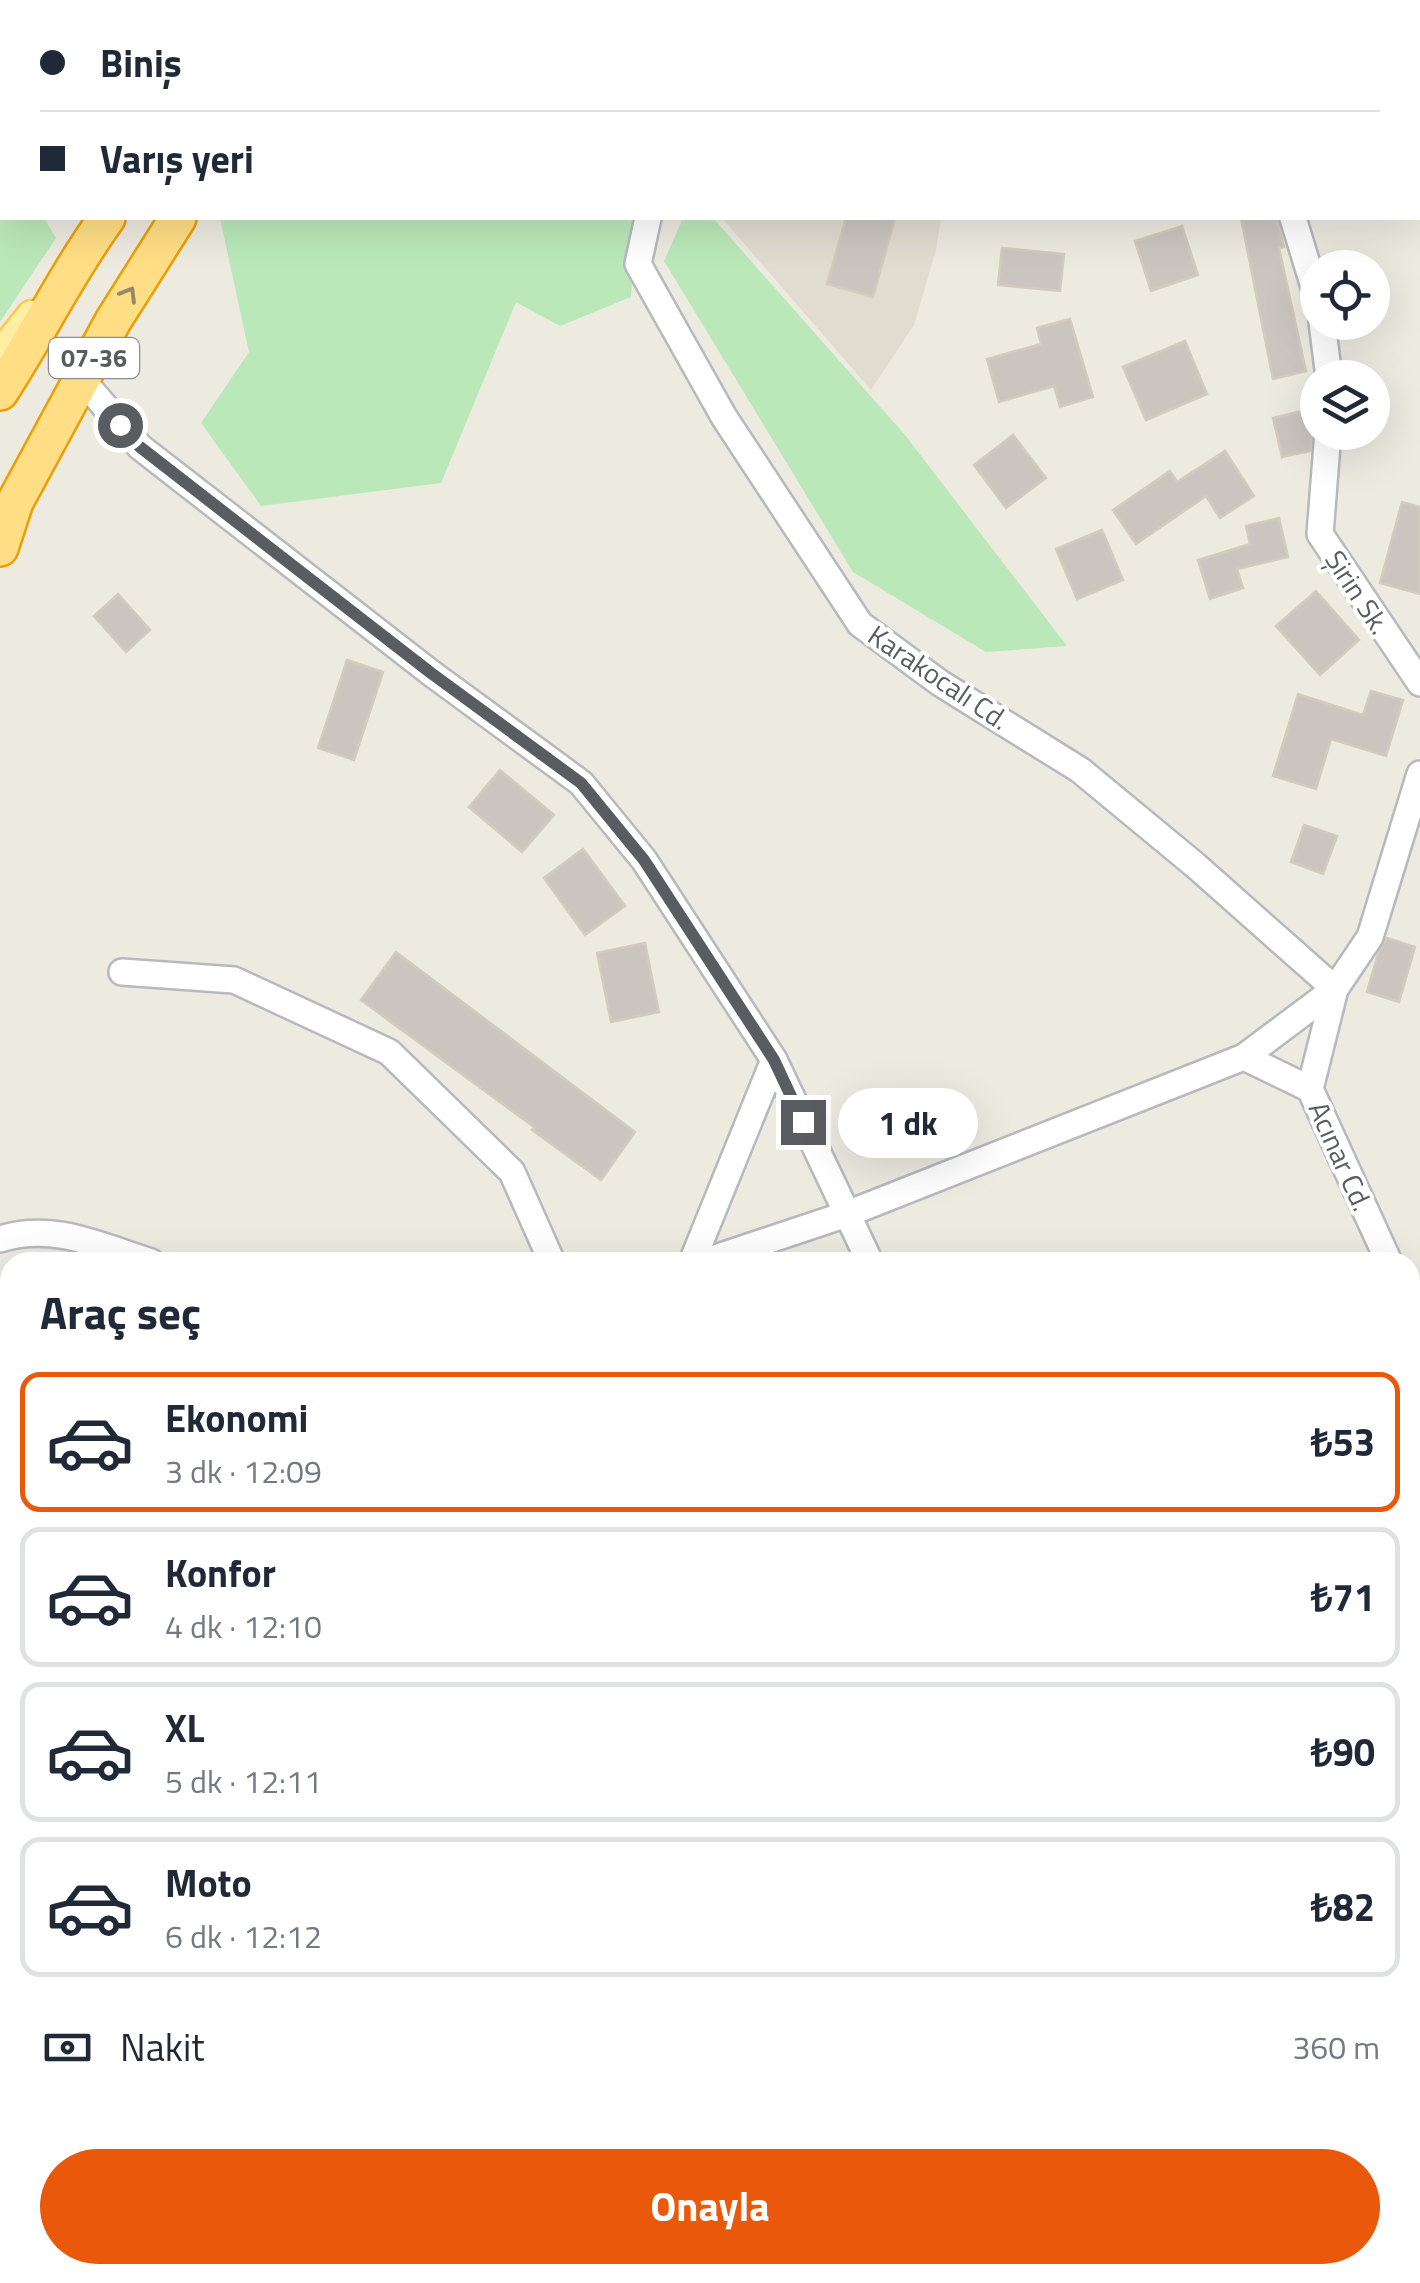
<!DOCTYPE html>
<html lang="tr">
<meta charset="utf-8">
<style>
:root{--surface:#fff;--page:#f6f6f7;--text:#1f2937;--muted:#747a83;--line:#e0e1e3;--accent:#ea580c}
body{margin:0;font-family:"Titillium Web",sans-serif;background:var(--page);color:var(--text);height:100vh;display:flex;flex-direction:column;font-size:38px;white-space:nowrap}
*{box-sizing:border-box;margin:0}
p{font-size:32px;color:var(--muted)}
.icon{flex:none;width:55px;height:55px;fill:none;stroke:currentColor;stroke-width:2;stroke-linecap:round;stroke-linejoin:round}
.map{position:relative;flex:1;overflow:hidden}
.sheet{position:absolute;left:0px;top:1252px;width:1420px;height:1032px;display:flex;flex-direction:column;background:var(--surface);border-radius:30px 30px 0 0;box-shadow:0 10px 40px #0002}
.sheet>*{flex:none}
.hud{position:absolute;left:0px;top:0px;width:1420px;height:220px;box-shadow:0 10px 40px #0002;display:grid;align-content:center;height:220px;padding:0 40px;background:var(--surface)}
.buttons{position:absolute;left:1300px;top:250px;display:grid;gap:20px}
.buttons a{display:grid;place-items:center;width:90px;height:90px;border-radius:50%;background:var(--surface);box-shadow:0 10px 40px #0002;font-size:50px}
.end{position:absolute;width:45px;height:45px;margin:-22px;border:12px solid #595d62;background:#fff;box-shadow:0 0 0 5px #fff}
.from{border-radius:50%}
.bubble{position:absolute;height:70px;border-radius:35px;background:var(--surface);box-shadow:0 10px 40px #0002;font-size:32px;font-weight:700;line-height:70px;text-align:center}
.hud b{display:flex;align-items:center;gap:35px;height:95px;font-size:38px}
.hud b+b{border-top:2px solid var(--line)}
.hud i{width:25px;height:25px;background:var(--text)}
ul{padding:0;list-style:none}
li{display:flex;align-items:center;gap:30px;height:140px;margin:0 20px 15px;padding:0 20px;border:5px solid var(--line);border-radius:20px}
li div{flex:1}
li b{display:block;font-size:38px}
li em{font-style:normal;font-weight:700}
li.selected{border-color:var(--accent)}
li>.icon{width:90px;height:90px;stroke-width:1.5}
h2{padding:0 40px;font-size:45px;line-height:120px}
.pay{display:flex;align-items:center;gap:25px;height:110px;padding:0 40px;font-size:38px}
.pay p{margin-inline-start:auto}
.button{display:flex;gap:20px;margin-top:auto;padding:20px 40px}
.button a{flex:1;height:115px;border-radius:60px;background:var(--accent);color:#fff;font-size:40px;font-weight:700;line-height:115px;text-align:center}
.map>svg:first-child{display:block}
</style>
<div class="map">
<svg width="1420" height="2283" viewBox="0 0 1420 2283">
<rect width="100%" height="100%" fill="#edeae0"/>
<polygon fill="#e0dcd0" points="722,218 941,218 936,250 914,325 871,390"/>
<g fill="#bae8b9">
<polygon points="0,2 2,218 44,218 56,238 0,322"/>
<polygon points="220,218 636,218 631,297 560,326 516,302 441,483 261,506 201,423 249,352"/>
<polygon points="683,218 713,218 905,435 1067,646 986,652 853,572 664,261"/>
</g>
<g fill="#cac6bf" stroke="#d3ccbd" stroke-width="2.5">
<polygon points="846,218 895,218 873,297 827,284"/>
<polygon points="1241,218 1277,218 1284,247 1279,248 1306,371 1273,379"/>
<polygon points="1182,226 1198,275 1151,291 1135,241"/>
<polygon points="1002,248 1064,254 1060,291 998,285"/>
<polygon points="1070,319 1093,397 1060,407 1054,386 999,402 987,359 1041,344 1037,328"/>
<polygon points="1185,341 1207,394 1146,420 1123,367"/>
<polygon points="1306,410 1312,433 1310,451 1282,457 1273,418"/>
<polygon points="1013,435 1046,478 1006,508 974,465"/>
<polygon points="1225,451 1254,496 1220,518 1206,496 1136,544 1113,510 1170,471 1177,482"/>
<polygon points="1402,502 1420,507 1420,594 1380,583"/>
<polygon points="1279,518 1288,557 1237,569 1243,588 1210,599 1198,560 1250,544 1246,526"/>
<polygon points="1102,530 1123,580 1077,599 1056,549"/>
<polygon points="1316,591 1359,640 1320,675 1276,626"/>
<polygon points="118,594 150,630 126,652 94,616"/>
<polygon points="347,660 383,672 354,760 318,748"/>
<polygon points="1371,691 1403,700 1386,756 1331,739 1316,789 1273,776 1298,694 1363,715"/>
<polygon points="500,770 554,815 522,852 469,807"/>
<polygon points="1304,825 1337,836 1323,874 1291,862"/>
<polygon points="583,849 625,906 585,935 544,878"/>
<polygon points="1387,938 1415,947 1399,1002 1367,992 1378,954"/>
<polygon points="645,943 659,1012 611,1022 597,953"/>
<polygon points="396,952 635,1132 601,1180 532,1130 534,1127 361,1000"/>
</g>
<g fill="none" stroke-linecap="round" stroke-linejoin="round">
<defs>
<g id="minor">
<polyline points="1235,0 1235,2"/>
<polyline points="696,2 697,0"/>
<polyline points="648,218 638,264 724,417 860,624 940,683 1080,770 1195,865 1335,989"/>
<polyline points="1293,218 1318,300"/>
<polyline points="1322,322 1329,378"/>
<polyline points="82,380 140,447 431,673 581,783 644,860 774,1060 870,1262"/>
<polyline points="1328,432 1320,534 1420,683"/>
<polyline points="122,972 234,980 389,1052 512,1172 552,1262"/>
<polyline points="1335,989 1310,1089 1389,1262"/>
<polyline points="1310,1089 1244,1057 1335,989 1370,937 1420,774"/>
<path d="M 0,1239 C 53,1222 100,1246 151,1262"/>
<polyline points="692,1262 774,1060"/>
<polyline points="703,1262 847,1214 1244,1057"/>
<polyline points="1410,1306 1420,1328"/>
<polyline points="1410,1708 1420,1704"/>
<polyline points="1410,1866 1420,1859"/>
<polyline points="592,2275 595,2283"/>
<polyline points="1107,2275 1109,2283"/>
<polyline points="208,2283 208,2275"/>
</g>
<polyline id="major" points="0,356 32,316"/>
<g id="highway">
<polyline points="279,2 281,0"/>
<polyline points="345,2 347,0"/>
<path d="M 0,392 C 37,335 67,273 107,218"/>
<polyline points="0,548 15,502 113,321 178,218"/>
</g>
</defs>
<use href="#minor" stroke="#b6b9be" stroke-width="30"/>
<use href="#major" stroke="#ffc847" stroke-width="35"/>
<use href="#highway" stroke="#ed9e00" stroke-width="40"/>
<use href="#minor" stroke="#fff" stroke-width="25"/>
<use href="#major" stroke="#ffeea3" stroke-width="30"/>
<use href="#highway" stroke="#ffde85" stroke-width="35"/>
</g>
<defs><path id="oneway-chevron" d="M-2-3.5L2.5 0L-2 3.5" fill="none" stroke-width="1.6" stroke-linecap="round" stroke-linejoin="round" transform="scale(2.5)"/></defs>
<use stroke="#938a6e" href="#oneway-chevron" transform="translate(129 294) rotate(-59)"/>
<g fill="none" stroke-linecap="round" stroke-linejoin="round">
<polyline stroke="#595d62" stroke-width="12" points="120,425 140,447 431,673 581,783 644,860 774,1060 803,1122"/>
</g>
<g text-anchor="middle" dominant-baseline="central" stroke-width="8" stroke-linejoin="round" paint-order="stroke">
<rect fill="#fff" stroke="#8b8e91" stroke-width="2.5" x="49" y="338" width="90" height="40" rx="8"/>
<g font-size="25" font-weight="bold" fill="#595d62">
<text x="94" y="358">07-36</text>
</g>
<g font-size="28" fill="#595d62" stroke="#fff">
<text transform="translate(1358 592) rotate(57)">Şirin Sk.</text>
<text transform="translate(939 677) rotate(34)">Karakocalı Cd.</text>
<text transform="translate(1341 1156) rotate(66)">Acınar Cd.</text>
</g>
</g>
</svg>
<div class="buttons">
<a><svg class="icon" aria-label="locate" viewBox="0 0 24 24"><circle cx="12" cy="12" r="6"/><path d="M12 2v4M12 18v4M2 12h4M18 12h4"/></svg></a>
<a><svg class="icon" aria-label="layers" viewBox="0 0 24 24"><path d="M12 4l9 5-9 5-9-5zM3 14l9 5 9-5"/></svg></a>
</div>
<i class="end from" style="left:120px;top:425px"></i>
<i class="end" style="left:803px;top:1122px"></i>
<div class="bubble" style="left:838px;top:1088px;width:140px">1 dk</div>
<div class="hud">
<b><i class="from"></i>Biniş</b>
<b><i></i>Varış yeri</b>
</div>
<section class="sheet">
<h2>Araç seç</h2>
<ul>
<li class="selected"><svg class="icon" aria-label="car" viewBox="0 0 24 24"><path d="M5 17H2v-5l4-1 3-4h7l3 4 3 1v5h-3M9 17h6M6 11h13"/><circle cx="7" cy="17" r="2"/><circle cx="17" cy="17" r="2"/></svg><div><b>Ekonomi</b><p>3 dk · 12:09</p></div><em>₺53</em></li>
<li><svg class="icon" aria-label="car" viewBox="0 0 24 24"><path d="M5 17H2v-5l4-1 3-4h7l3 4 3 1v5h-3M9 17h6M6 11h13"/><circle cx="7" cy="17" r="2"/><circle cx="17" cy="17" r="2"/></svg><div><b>Konfor</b><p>4 dk · 12:10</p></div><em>₺71</em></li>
<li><svg class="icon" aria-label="car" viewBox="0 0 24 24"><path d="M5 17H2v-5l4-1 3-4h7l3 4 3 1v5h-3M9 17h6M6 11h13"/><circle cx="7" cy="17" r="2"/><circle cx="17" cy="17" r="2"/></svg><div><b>XL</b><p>5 dk · 12:11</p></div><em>₺90</em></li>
<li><svg class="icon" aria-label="car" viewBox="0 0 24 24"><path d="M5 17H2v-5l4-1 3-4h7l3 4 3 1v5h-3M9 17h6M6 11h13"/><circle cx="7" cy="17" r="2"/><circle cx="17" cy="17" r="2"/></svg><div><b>Moto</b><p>6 dk · 12:12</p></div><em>₺82</em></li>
</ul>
<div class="pay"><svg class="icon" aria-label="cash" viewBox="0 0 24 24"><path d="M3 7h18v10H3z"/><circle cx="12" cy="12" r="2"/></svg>Nakit<p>360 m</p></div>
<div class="button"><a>Onayla</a></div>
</section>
</div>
